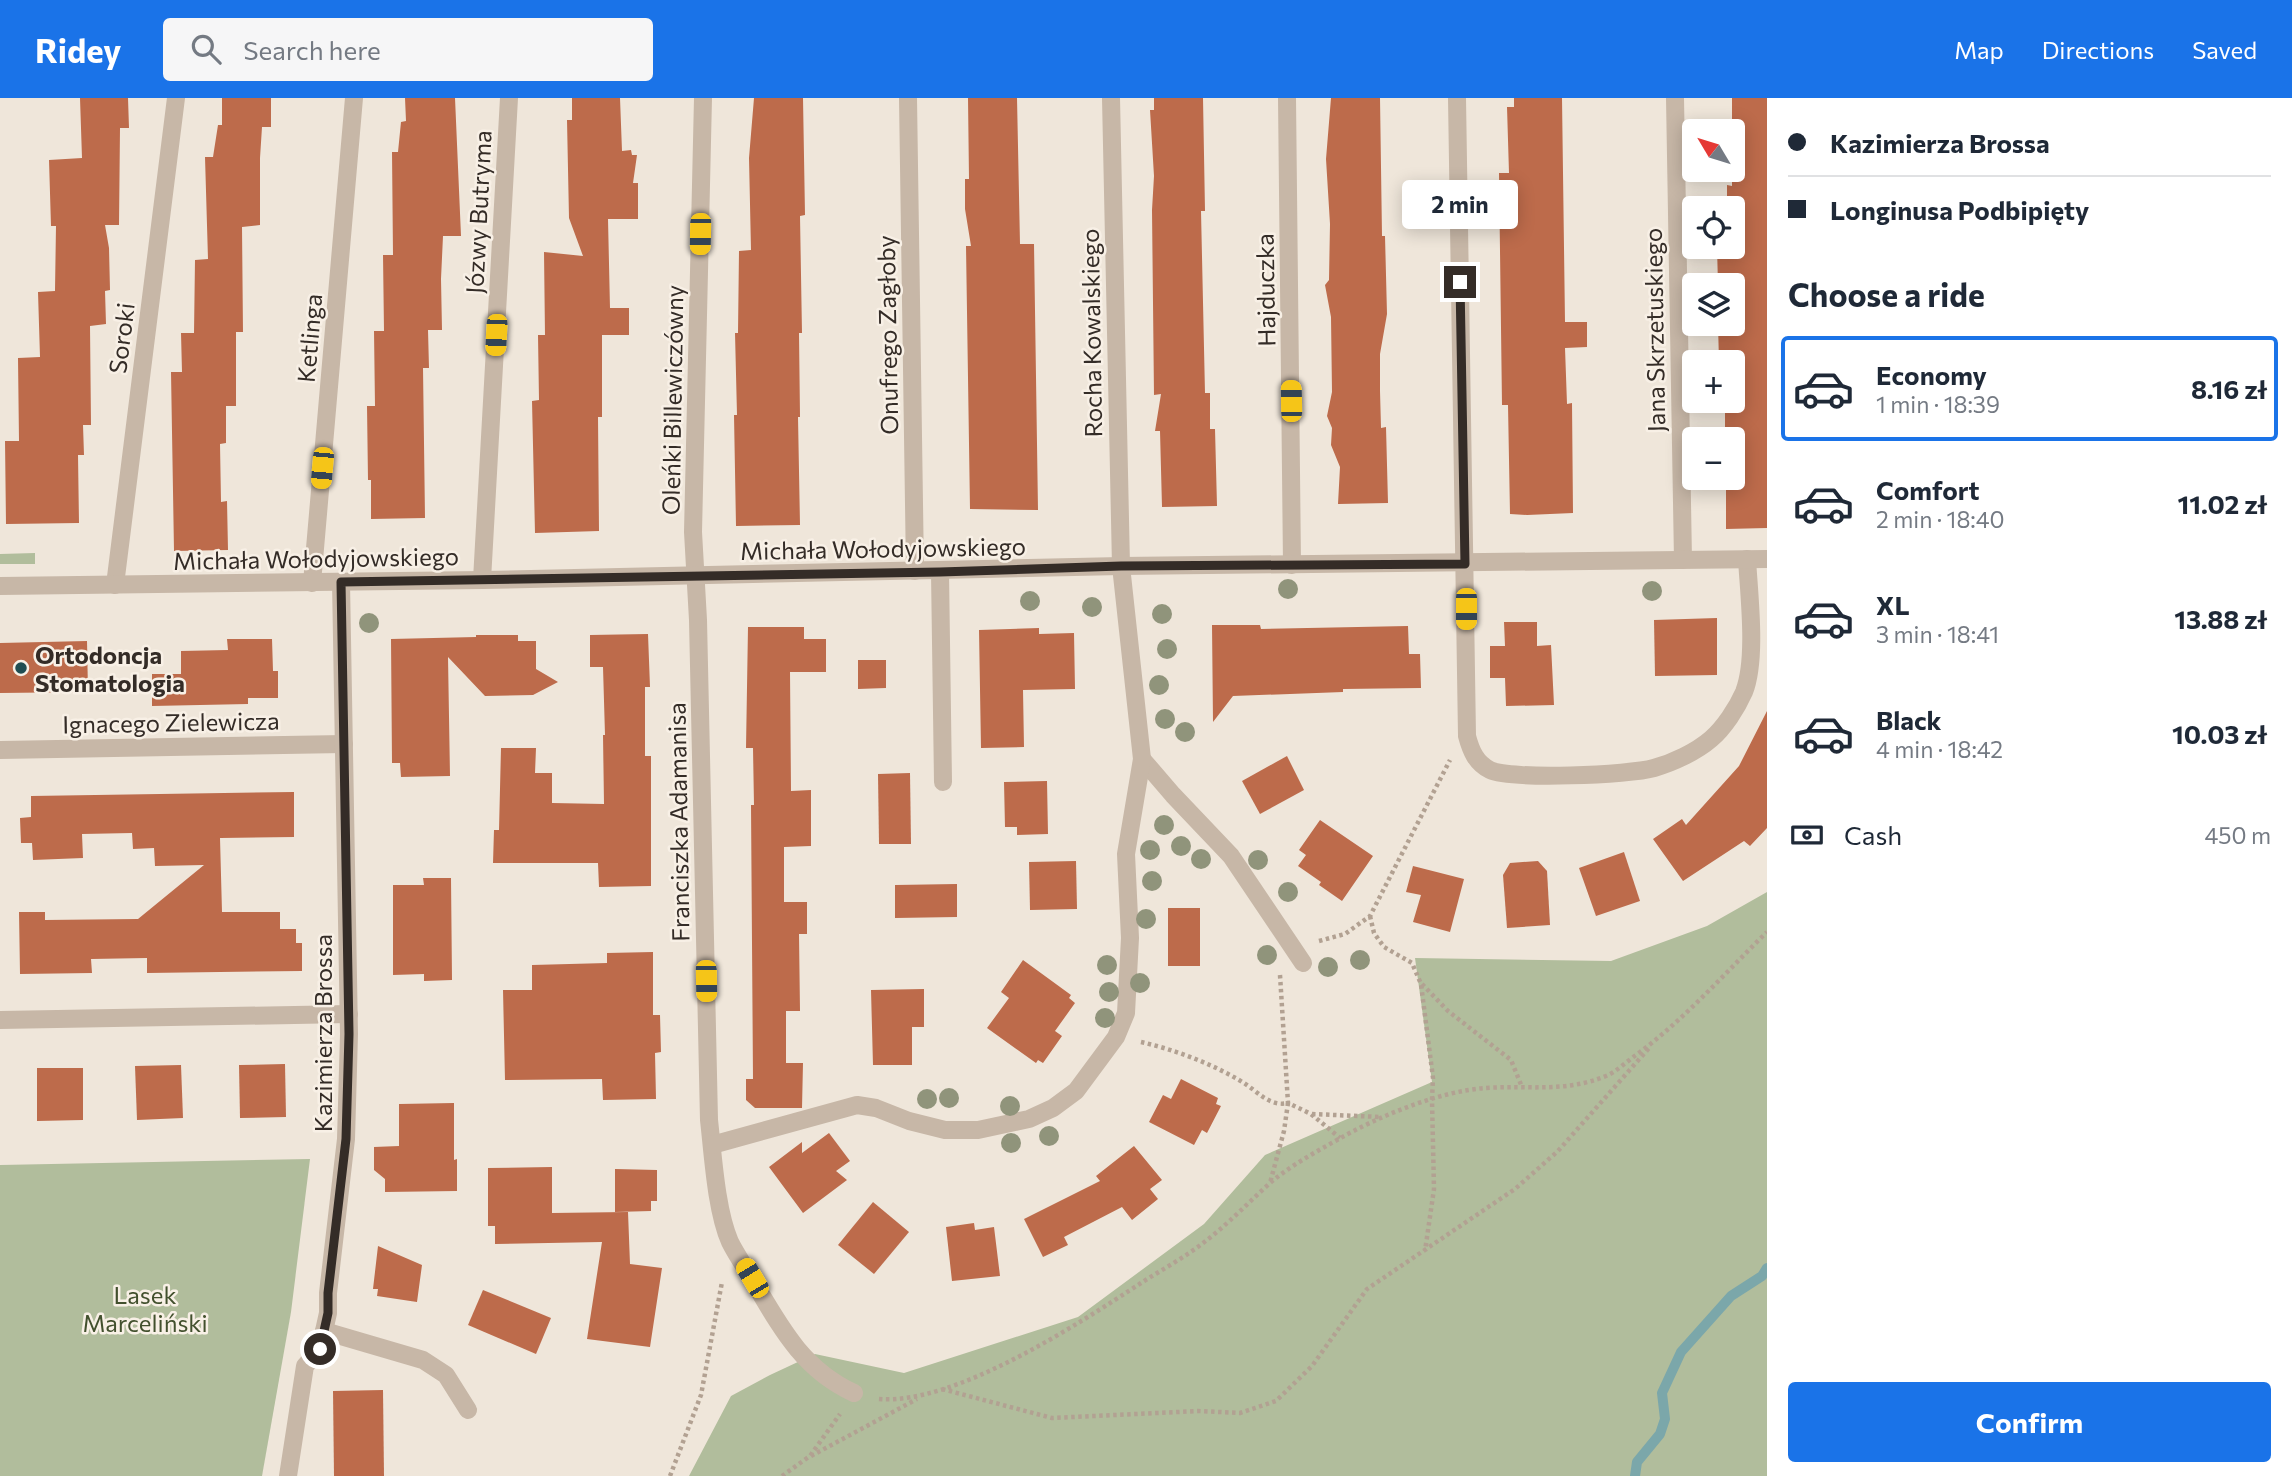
<!DOCTYPE html>
<meta charset="utf-8">
<style>
:root{--surface:#fff;--page:#f6f6f7;--text:#1f2937;--muted:#747a83;--line:#e0e1e3;--accent:#1a73e8}
body{margin:0;font-family:Commissioner,sans-serif;background:var(--page);color:var(--text);height:100vh;display:flex;flex-direction:column;font-size:26px;white-space:nowrap}
*{box-sizing:border-box;margin:0}
p{font-size:23px;color:var(--muted)}
.icon{flex:none;width:38px;height:38px;fill:none;stroke:currentColor;stroke-width:2;stroke-linecap:round;stroke-linejoin:round}
.map{position:relative;flex:1;overflow:hidden}
.drawer{display:flex;flex-direction:column;background:var(--surface);width:525px}
.drawer>*{flex:none}
.banner{display:grid;align-content:center;height:154px;padding:0 21px;background:var(--surface)}
.needle{width:46px;rotate:308deg}
.fabs{position:absolute;left:1682px;top:21px;display:grid;gap:14px}
.fabs a{display:grid;place-items:center;width:63px;height:63px;border-radius:7px;background:var(--surface);box-shadow:0 4px 18px #0003;font-size:35px}
.end{position:absolute;width:32px;height:32px;margin:-16px;border:9px solid #342c27;background:#fff;box-shadow:0 0 0 4px #fff}
.from{border-radius:50%}
.bubble{position:absolute;height:49px;border-radius:7px;background:var(--surface);box-shadow:0 4px 18px #0003;font-size:23px;font-weight:700;line-height:49px;text-align:center}
.car{position:absolute;width:21px;height:42px;margin:-21px -10px;border-radius:9px;box-shadow:0 0 5px 2px #0007;background:linear-gradient(#f5c518 24%,#345 0 40%,#f5c518 0 76%,#345 0 86%,#f5c518 0)}
.banner b{display:flex;align-items:center;gap:24px;height:66px;font-size:26px}
.banner b+b{border-top:2px solid var(--line)}
.banner i{width:18px;height:18px;background:var(--text)}
ul{padding:0;list-style:none}
li{display:flex;align-items:center;gap:21px;height:105px;margin:0 14px 10px;padding:0 7px;border:4px solid transparent;border-radius:7px}
li div{flex:1}
li b{display:block;font-size:26px}
li em{font-style:normal;font-weight:700}
li.current{border-color:var(--accent)}
li>.icon{width:63px;height:63px;stroke-width:1.5}
h2{padding:0 21px;font-size:32px;line-height:84px}
.pay{display:flex;align-items:center;gap:18px;height:77px;padding:0 21px;font-size:26px}
.pay p{margin-inline-start:auto}
.button{display:flex;gap:14px;margin-top:auto;padding:14px 21px}
.button a{flex:1;height:80px;border-radius:7px;background:var(--accent);color:#fff;font-size:28px;font-weight:700;line-height:80px;text-align:center}
header{display:flex;align-items:center;gap:42px;box-sizing:border-box;height:98px;padding:0 35px;background:var(--accent);color:#fff}
header strong{font-size:33px}
nav{display:flex;gap:38px;margin-inline-start:auto;font-size:24px}
.search{width:490px;height:63px;background:var(--page);display:flex;align-items:center;gap:18px;box-sizing:border-box;padding:0 24px;border-radius:7px;color:var(--muted);font-size:26px}
main{display:flex;flex:1;min-height:0}
.map>svg:first-child{display:block}
</style>
<header>
<strong>Ridey</strong>
<div class="search"><svg class="icon" aria-label="search" viewBox="0 0 24 24"><circle cx="10" cy="10" r="6"/><path d="M15 15l6 6"/></svg>Search here</div>
<nav><a>Map</a><a>Directions</a><a>Saved</a></nav>
</header>
<main>
<div class="map">
<svg width="1767" height="1378" viewBox="0 0 1767 1378">
<rect width="100%" height="100%" fill="#efe6da"/>
<g fill="#b1bd9c">
<polygon points="35,455 35,466 0,466 0,456"/>
<polygon points="1767,794 1767,1378 689,1378 731,1298 770,1277 815,1256 904,1275 1078,1219 1204,1126 1265,1057 1432,984 1415,860 1611,863 1707,828"/>
<polygon points="310,1061 291,1214 262,1378 0,1378 0,1067"/>
</g>
<g fill="none" stroke-linecap="round" stroke-linejoin="round">
<polyline stroke="#7ba7aa" stroke-width="10" points="1635,1378 1637,1364 1660,1336 1665,1321 1662,1295 1681,1254 1731,1198 1762,1178 1767,1170"/>
</g>
<g fill="#bd6b4b">
<polygon points="80,0 128,0 129,30 120,30 119,127 105,127 109,150 110,192 105,193 106,226 90,228 91,327 83,327 84,357 78,357 79,425 6,426 5,343 19,343 18,260 40,259 38,194 55,193 56,128 51,128 49,62 82,60"/>
<polygon points="222,0 271,0 271,29 262,29 260,60 260,127 242,129 243,234 236,234 236,308 226,308 226,345 220,346 221,404 227,403 228,452 174,453 171,274 182,274 181,235 194,235 195,162 208,161 205,59 213,59 218,27 222,27"/>
<polygon points="405,0 455,0 461,138 443,138 441,181 442,232 428,232 429,270 423,270 425,420 371,421 371,382 368,382 367,308 375,308 374,233 384,233 383,157 393,157 392,54 398,54 401,24 406,23"/>
<polygon points="572,0 620,0 622,53 631,52 632,57 637,57 633,85 638,85 638,121 608,121 610,210 629,210 629,237 602,237 602,319 598,319 599,433 535,435 532,303 539,302 538,237 545,237 544,154 583,158 569,120 567,22 572,22"/>
<polygon points="754,0 803,0 805,117 800,118 802,235 799,235 800,319 798,319 800,427 736,428 734,317 737,317 735,235 738,235 739,153 751,152 749,60"/>
<polygon points="968,0 1017,0 1020,146 1034,146 1038,412 970,411 966,148 971,148 965,111 965,81 969,81"/>
<polygon points="1154,0 1203,0 1205,113 1201,113 1205,295 1210,295 1210,331 1215,331 1217,408 1162,409 1160,333 1155,333 1161,296 1154,297 1152,112 1154,78 1150,12 1154,12"/>
<polygon points="1331,0 1380,0 1382,138 1385,138 1387,216 1380,256 1380,293 1381,330 1386,329 1388,405 1338,406 1340,369 1331,347 1332,330 1327,318 1332,294 1331,219 1325,187 1329,182 1330,126 1326,61"/>
<polygon points="1514,0 1562,0 1565,224 1587,224 1587,249 1565,250 1567,306 1572,305 1573,415 1527,417 1510,416 1508,307 1502,307 1499,75 1509,75 1507,9 1514,9"/>
<polygon points="1732,0 1767,0 1767,430 1726,431 1726,380 1732,380 1732,341 1725,341 1725,303 1720,303 1732,303 1732,264 1719,264 1718,226 1732,226 1732,187 1718,187 1717,149 1732,149 1732,110 1727,110 1727,87 1732,88"/>
<polygon points="1717,520 1717,577 1655,578 1654,522"/>
<polygon points="1504,524 1537,524 1537,548 1551,547 1554,607 1506,608 1505,580 1490,580 1490,548 1505,548"/>
<polygon points="1212,527 1260,527 1261,531 1408,528 1409,556 1420,556 1421,590 1343,591 1343,594 1233,598 1213,624"/>
<polygon points="748,529 804,529 804,541 826,541 826,574 790,574 791,693 811,692 811,748 784,749 784,804 807,804 807,836 799,836 800,913 786,913 786,965 803,965 802,1010 755,1010 746,1002 746,981 753,981 751,707 754,707 753,650 746,650"/>
<polygon points="1039,530 1039,536 1074,535 1075,591 1023,592 1024,649 981,650 979,532"/>
<polygon points="648,536 650,589 645,589 645,658 651,658 651,788 599,789 598,765 493,765 494,732 499,732 501,650 536,650 535,675 552,675 552,705 604,706 603,637 605,637 603,569 590,569 590,537"/>
<polygon points="476,537 518,537 518,543 536,543 536,571 558,584 533,597 485,598 448,559 450,678 401,679 400,665 392,665 391,541 476,539"/>
<polygon points="227,541 272,541 273,573 278,573 278,600 248,600 248,606 152,608 152,576 181,576 181,553 228,552"/>
<polygon points="87,543 88,594 0,595 0,545"/>
<polygon points="858,562 886,562 886,590 858,591"/>
<polygon points="1767,613 1767,730 1750,748 1744,743 1683,783 1653,741 1682,721 1686,727 1739,668"/>
<polygon points="1287,658 1304,692 1260,716 1242,683"/>
<polygon points="910,675 911,746 879,746 878,676"/>
<polygon points="1047,683 1048,736 1017,737 1017,729 1005,729 1004,684"/>
<polygon points="294,694 294,739 220,740 222,814 280,814 280,831 296,831 296,845 302,845 302,873 147,875 147,860 91,861 92,875 20,876 19,814 45,814 45,822 138,821 204,767 155,768 154,750 133,751 132,735 82,736 83,760 33,762 32,745 21,745 20,720 31,719 31,698"/>
<polygon points="1320,722 1373,758 1342,803 1319,787 1321,784 1298,768 1306,757 1299,752"/>
<polygon points="1624,754 1640,803 1596,818 1579,770"/>
<polygon points="1076,763 1077,811 1030,812 1029,764"/>
<polygon points="1538,763 1547,773 1550,827 1507,830 1503,777 1510,765"/>
<polygon points="1413,768 1464,781 1450,834 1413,824 1421,797 1406,794"/>
<polygon points="423,780 451,780 452,882 424,883 424,876 393,877 393,787 424,787"/>
<polygon points="957,786 957,819 895,820 895,787"/>
<rect x="1168" y="810" width="32" height="58"/>
<polygon points="653,854 653,917 660,917 661,954 655,955 656,1001 603,1002 602,981 505,982 503,892 532,892 532,867 607,865 607,855"/>
<polygon points="1023,862 1071,897 1069,900 1075,905 1055,933 1062,938 1043,965 1038,962 1036,965 987,930 1009,900 1001,894"/>
<polygon points="924,891 924,929 912,929 912,967 873,967 871,892"/>
<polygon points="285,966 286,1019 240,1020 239,967"/>
<polygon points="181,967 183,1020 137,1022 135,968"/>
<polygon points="37,970 83,970 83,1022 37,1023"/>
<polygon points="1181,981 1218,1000 1216,1006 1221,1008 1207,1035 1202,1032 1194,1047 1149,1024 1163,997 1171,1001"/>
<polygon points="454,1005 454,1062 457,1061 457,1093 385,1094 385,1081 374,1072 374,1049 399,1048 399,1006"/>
<polygon points="829,1035 850,1063 836,1073 847,1082 803,1115 769,1069 802,1044 802,1055"/>
<polygon points="1134,1048 1162,1082 1150,1091 1158,1101 1132,1122 1122,1109 1064,1139 1068,1147 1043,1159 1024,1121 1100,1083 1096,1078"/>
<polygon points="552,1069 552,1115 628,1114 630,1166 662,1170 650,1249 587,1241 602,1144 495,1146 495,1128 488,1128 488,1070"/>
<polygon points="615,1071 657,1072 657,1103 651,1103 651,1113 615,1114"/>
<polygon points="873,1104 909,1134 874,1176 838,1147"/>
<polygon points="974,1125 975,1132 994,1129 1000,1178 952,1183 946,1129"/>
<polygon points="378,1148 422,1167 417,1204 377,1198 378,1191 373,1191"/>
<polygon points="483,1192 551,1220 536,1256 468,1227"/>
<polygon points="383,1292 384,1378 334,1378 333,1293"/>
</g>
<g fill="none" stroke-linecap="round" stroke-linejoin="round">
<g stroke="#b2a192" stroke-width="4.5" stroke-dasharray="3.5 3.5" stroke-linecap="butt">
<polyline points="1370,818 1374,835 1384,849 1412,865 1421,886 1433,980 1432,1002 1434,1091 1425,1153"/>
<polyline points="1319,843 1345,836 1370,818 1450,662"/>
<polyline points="1280,877 1288,1005 1311,1016 1340,1040"/>
<polyline points="1422,886 1448,913 1511,962 1522,989"/>
<path d="M 1141,944 C 1176,952 1213,966 1244,985 C 1258,994 1270,1009 1288,1005 L 1284,1033 L 1270,1085"/>
<polyline points="1312,1016 1380,1019"/>
<polyline points="942,1291 1052,1320 1198,1313 1240,1315 1276,1303 1312,1268 1367,1191 1515,1091 1558,1053 1650,949"/>
<path d="M 879,1301 C 955,1307 1078,1226 1141,1185 C 1163,1171 1187,1158 1207,1142 C 1230,1124 1249,1104 1270,1085 C 1290,1068 1314,1055 1337,1042 C 1377,1019 1439,993 1486,990 C 1529,987 1564,995 1606,978 C 1616,974 1626,964 1636,957 C 1684,922 1724,876 1767,834"/>
<polyline points="811,1358 917,1301"/>
<polyline points="670,1378 701,1297 722,1184"/>
<polyline points="782,1378 810,1358 840,1316"/>
</g>
<g stroke="#c7b7a7" stroke-width="18">
<path d="M 703,0 L 693,434 L 698,522 L 709,1022 C 713,1057 716,1112 730,1144 C 737,1158 747,1172 755,1186 C 782,1232 804,1272 854,1295"/>
<polyline points="908,0 915,473"/>
<polyline points="1287,0 1292,467"/>
<path d="M 1457,0 L 1467,638 C 1471,653 1476,665 1490,672 C 1510,682 1630,677 1654,670 C 1672,665 1696,654 1711,641 C 1724,630 1737,610 1744,594 C 1757,561 1749,497 1747,461"/>
<polyline points="1675,0 1683,462"/>
<polyline points="940,474 943,684"/>
<polyline points="482,482 509,0"/>
<polyline points="312,485 354,0"/>
<polyline points="115,487 176,0"/>
<polyline points="0,488 482,482 1121,468 1767,461"/>
<polyline points="0,652 344,646"/>
<polyline points="1142,661 1173,697 1231,758 1303,865"/>
<polyline points="0,922 349,916"/>
<polyline points="712,1047 857,1007 876,1010 909,1023 945,1032 978,1032 1029,1021 1053,1010 1076,993 1116,939 1126,915 1130,840 1126,756 1142,661 1121,468 1111,0"/>
<polyline points="324,1233 423,1262 446,1277 468,1312"/>
<polyline points="288,1378 305,1268 320,1251 328,1215 328,1195 346,1041 349,936 341,484"/>
</g>
</g>
<g fill="#90947b">
<circle cx="1288" cy="491" r="10"/>
<circle cx="1652" cy="493" r="10"/>
<circle cx="1030" cy="503" r="10"/>
<circle cx="1092" cy="509" r="10"/>
<circle cx="1162" cy="516" r="10"/>
<circle cx="369" cy="525" r="10"/>
<circle cx="1167" cy="551" r="10"/>
<circle cx="1159" cy="587" r="10"/>
<circle cx="1165" cy="621" r="10"/>
<circle cx="1185" cy="634" r="10"/>
<circle cx="1164" cy="727" r="10"/>
<circle cx="1181" cy="748" r="10"/>
<circle cx="1150" cy="752" r="10"/>
<circle cx="1201" cy="761" r="10"/>
<circle cx="1258" cy="762" r="10"/>
<circle cx="1152" cy="783" r="10"/>
<circle cx="1288" cy="794" r="10"/>
<circle cx="1146" cy="821" r="10"/>
<circle cx="1267" cy="857" r="10"/>
<circle cx="1360" cy="862" r="10"/>
<circle cx="1107" cy="867" r="10"/>
<circle cx="1328" cy="869" r="10"/>
<circle cx="1140" cy="885" r="10"/>
<circle cx="1109" cy="894" r="10"/>
<circle cx="1105" cy="920" r="10"/>
<circle cx="949" cy="1000" r="10"/>
<circle cx="927" cy="1001" r="10"/>
<circle cx="1010" cy="1008" r="10"/>
<circle cx="1049" cy="1038" r="10"/>
<circle cx="1011" cy="1045" r="10"/>
</g>
<g fill="none" stroke-linecap="round" stroke-linejoin="round">
<polyline stroke="#342c27" stroke-width="9" points="320,1251 328,1215 328,1195 346,1041 349,936 341,484 940,474 1121,468 1465,466 1460,184"/>
</g>
<circle fill="#204d52" stroke="#f8f0e6" stroke-width="2.5" cx="21" cy="570" r="7"/>
<g text-anchor="middle" dominant-baseline="central" stroke-width="5" stroke-linejoin="round" paint-order="stroke">
<g font-size="24" fill="#342c27" stroke="#f8f0e6">
<text transform="translate(478 114) rotate(-87)">Józwy Butryma</text>
<text transform="translate(1265 192) rotate(-91)">Hajduczka</text>
<text transform="translate(1654 232) rotate(-91)">Jana Skrzetuskiego</text>
<text transform="translate(1091 235) rotate(-91)">Rocha Kowalskiego</text>
<text transform="translate(887 237) rotate(-91)">Onufrego Zagłoby</text>
<text transform="translate(121 240) rotate(-83)">Soroki</text>
<text transform="translate(309 240) rotate(-85)">Ketlinga</text>
<text transform="translate(672 302) rotate(-89)">Oleńki Billewiczówny</text>
<text transform="translate(883 450) rotate(-1)">Michała Wołodyjowskiego</text>
<text transform="translate(316 460) rotate(-1)">Michała Wołodyjowskiego</text>
<text transform="translate(171 624) rotate(-1)">Ignacego Zielewicza</text>
<text transform="translate(678 724) rotate(-91)">Franciszka Adamanisa</text>
<text transform="translate(322 935) rotate(-90)">Kazimierza Brossa</text>
</g>
<g font-size="24" font-weight="bold" fill="#342c27" stroke="#f8f0e6" text-anchor="start">
<text x="35" y="556">Ortodoncja<tspan x="35" dy="28">Stomatologia</tspan></text>
</g>
<g font-size="24" fill="#42502d" stroke="#f8f0e6">
<text x="145" y="1196">Lasek<tspan x="145" dy="28">Marceliński</tspan></text>
</g>
</g>
</svg>
<div class="fabs">
<a><svg class="needle" viewBox="-14 -14 28 28"><path d="M0-13l5 13h-10z" fill="#e53935"/><path d="M0 13l5-13h-10z" fill="#747a83"/></svg></a>
<a><svg class="icon" aria-label="locate" viewBox="0 0 24 24"><circle cx="12" cy="12" r="6"/><path d="M12 2v4M12 18v4M2 12h4M18 12h4"/></svg></a>
<a><svg class="icon" aria-label="layers" viewBox="0 0 24 24"><path d="M12 4l9 5-9 5-9-5zM3 14l9 5 9-5"/></svg></a>
<a>+</a>
<a>−</a>
</div>
<i class="end from" style="left:320px;top:1251px"></i>
<i class="end" style="left:1460px;top:184px"></i>
<div class="bubble" style="left:1402px;top:82px;width:116px">2 min</div>
<i class="car" style="left:700px;top:136px;rotate:181deg"></i>
<i class="car" style="left:496px;top:237px;rotate:183deg"></i>
<i class="car" style="left:1291px;top:303px;rotate:359deg"></i>
<i class="car" style="left:322px;top:370px;rotate:185deg"></i>
<i class="car" style="left:1466px;top:511px;rotate:180deg"></i>
<i class="car" style="left:706px;top:883px;rotate:179deg"></i>
<i class="car" style="left:752px;top:1180px;rotate:329deg"></i>
</div>
<section class="drawer">
<div class="banner">
<b><i class="from"></i>Kazimierza Brossa</b>
<b><i></i>Longinusa Podbipięty</b>
</div>
<h2>Choose a ride</h2>
<ul>
<li class="current"><svg class="icon" aria-label="car" viewBox="0 0 24 24"><path d="M5 17H2v-5l4-1 3-4h7l3 4 3 1v5h-3M9 17h6M6 11h13"/><circle cx="7" cy="17" r="2"/><circle cx="17" cy="17" r="2"/></svg><div><b>Economy</b><p>1 min · 18:39</p></div><em>8.16 zł</em></li>
<li><svg class="icon" aria-label="car" viewBox="0 0 24 24"><path d="M5 17H2v-5l4-1 3-4h7l3 4 3 1v5h-3M9 17h6M6 11h13"/><circle cx="7" cy="17" r="2"/><circle cx="17" cy="17" r="2"/></svg><div><b>Comfort</b><p>2 min · 18:40</p></div><em>11.02 zł</em></li>
<li><svg class="icon" aria-label="car" viewBox="0 0 24 24"><path d="M5 17H2v-5l4-1 3-4h7l3 4 3 1v5h-3M9 17h6M6 11h13"/><circle cx="7" cy="17" r="2"/><circle cx="17" cy="17" r="2"/></svg><div><b>XL</b><p>3 min · 18:41</p></div><em>13.88 zł</em></li>
<li><svg class="icon" aria-label="car" viewBox="0 0 24 24"><path d="M5 17H2v-5l4-1 3-4h7l3 4 3 1v5h-3M9 17h6M6 11h13"/><circle cx="7" cy="17" r="2"/><circle cx="17" cy="17" r="2"/></svg><div><b>Black</b><p>4 min · 18:42</p></div><em>10.03 zł</em></li>
</ul>
<div class="pay"><svg class="icon" aria-label="cash" viewBox="0 0 24 24"><path d="M3 7h18v10H3z"/><circle cx="12" cy="12" r="2"/></svg>Cash<p>450 m</p></div>
<div class="button"><a>Confirm</a></div>
</section>
</main>
